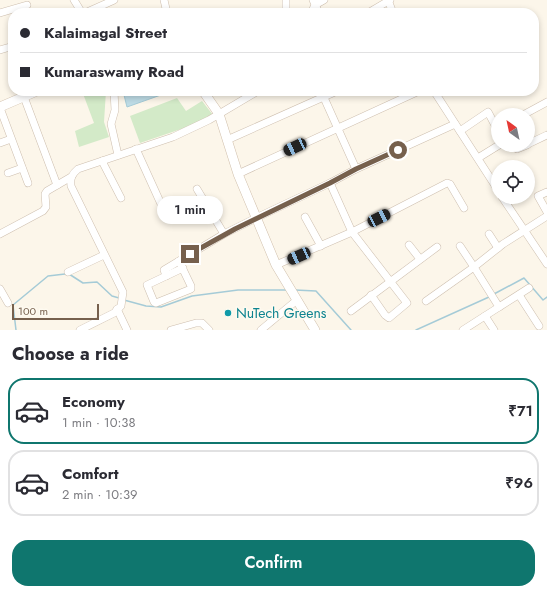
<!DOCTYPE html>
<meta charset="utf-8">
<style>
:root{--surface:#fff;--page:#f7f7f7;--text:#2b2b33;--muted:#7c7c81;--line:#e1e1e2;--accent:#0f766e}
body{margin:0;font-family:Jost,sans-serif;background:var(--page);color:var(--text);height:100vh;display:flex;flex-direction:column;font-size:15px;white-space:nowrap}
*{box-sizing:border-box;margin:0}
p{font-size:13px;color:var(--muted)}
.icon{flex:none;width:22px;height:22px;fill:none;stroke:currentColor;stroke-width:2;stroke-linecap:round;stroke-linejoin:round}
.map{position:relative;height:330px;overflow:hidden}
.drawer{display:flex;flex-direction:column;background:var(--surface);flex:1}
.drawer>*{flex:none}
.guide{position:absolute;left:8px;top:8px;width:531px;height:88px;border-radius:16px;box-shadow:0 2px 6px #0003;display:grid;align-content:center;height:88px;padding:0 12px;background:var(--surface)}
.needle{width:26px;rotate:327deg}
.buttons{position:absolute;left:491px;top:108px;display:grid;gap:8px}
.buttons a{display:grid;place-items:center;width:44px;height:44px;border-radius:50%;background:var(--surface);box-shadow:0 2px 6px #0003;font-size:20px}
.scale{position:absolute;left:12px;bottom:10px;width:87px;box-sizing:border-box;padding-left:4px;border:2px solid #76604d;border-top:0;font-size:11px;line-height:14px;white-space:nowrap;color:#76604d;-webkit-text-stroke:3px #fefaf0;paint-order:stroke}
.end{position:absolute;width:18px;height:18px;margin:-9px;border:5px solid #76604d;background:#fff;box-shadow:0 0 0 2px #fff}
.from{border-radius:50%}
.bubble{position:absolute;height:28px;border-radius:14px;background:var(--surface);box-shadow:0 2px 6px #0003;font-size:13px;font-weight:600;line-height:28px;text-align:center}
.car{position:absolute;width:12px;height:24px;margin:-12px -6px;border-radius:5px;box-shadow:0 0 3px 1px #0007;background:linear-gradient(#222 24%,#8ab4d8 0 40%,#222 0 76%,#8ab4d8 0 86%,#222 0)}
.guide b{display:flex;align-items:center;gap:14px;height:38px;font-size:15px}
.guide b+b{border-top:1px solid var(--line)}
.guide i{width:10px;height:10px;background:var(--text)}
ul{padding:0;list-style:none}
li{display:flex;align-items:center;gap:12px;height:66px;margin:0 8px 6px;padding:0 4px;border:2px solid var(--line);border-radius:16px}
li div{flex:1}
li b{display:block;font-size:15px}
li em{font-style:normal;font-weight:600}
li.current{border-color:var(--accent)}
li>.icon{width:36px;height:36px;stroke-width:1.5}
h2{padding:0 12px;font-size:18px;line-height:48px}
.primary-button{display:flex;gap:8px;margin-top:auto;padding:8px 12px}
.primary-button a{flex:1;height:46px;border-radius:16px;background:var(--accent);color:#fff;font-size:16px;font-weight:600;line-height:46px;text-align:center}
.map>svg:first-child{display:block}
</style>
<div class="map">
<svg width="547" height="330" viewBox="0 0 547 330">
<rect width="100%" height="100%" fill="#fcf6ea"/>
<g fill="#d3eac8">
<polygon points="82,91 106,91 104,122 109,137 79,147 75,131 94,123"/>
<polygon points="177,98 186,111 202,101 213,115 193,125 140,143 130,116"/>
</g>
<polygon fill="#bedce6" stroke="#a5cbd7" points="123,91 172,91 127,107"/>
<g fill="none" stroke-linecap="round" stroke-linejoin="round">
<g stroke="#a5cbd7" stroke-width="1.5">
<polyline points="69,274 83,283 97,282 112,296 119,298"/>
<polyline points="295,290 316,291 351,330"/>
<polyline points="494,294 524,278 543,300 547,297"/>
<polyline points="124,300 146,306 161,307 192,296 238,290 287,290"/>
<polyline points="16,330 13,305 48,276 65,274"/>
<polyline points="416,330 489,297"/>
</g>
<defs>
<g id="street">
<polyline points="74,0 82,13"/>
<polyline points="164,0 167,13"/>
<polyline points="313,0 319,13"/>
<polyline points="388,0 393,13"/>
<polyline points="0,13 27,5"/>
<polyline points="85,13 114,0"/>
<polyline points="286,13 286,0"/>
<polyline points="311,13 315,5 324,0"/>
<polyline points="368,13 390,0"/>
<polyline points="0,50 10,47 13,52"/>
<polyline points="114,91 115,110 111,124 118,155"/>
<polyline points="321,91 356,169"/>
<polyline points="434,91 498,190"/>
<polyline points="24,97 57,185"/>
<polyline points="0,108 28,183"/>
<polyline points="523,115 547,102"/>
<polyline points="460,131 488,112 496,127 498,128"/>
<polyline points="227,140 337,91"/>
<polyline points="0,143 11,139"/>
<polyline points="528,144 547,135"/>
<polyline points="510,145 517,149 527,145"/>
<polyline points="136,149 161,204"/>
<polyline points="478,158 499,145"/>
<polyline points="102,161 121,198"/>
<polyline points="8,173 22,168"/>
<polyline points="238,174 419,91"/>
<polyline points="330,183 352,232 407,303 389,318 385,315 371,295"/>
<polyline points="197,189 224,234"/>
<polyline points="547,192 538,196 547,212"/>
<polyline points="502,197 547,264"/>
<polyline points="305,217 321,246"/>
<polyline points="0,234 43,211 46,207 45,194 47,191 71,177"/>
<polyline points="489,234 498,248"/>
<polyline points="409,245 420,259"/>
<polyline points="179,261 191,286 191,289 156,303 154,302 147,285 183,268"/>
<polyline points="276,265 352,232 447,183 450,184 464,208"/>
<polyline points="68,272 104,255"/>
<polyline points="166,276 164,270 224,234 256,218 330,183 356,169 455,124"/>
<polyline points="0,289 8,303"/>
<polyline points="519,295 539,326"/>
<polyline points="426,301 474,267 460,246"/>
<polyline points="499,307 529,288"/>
<polyline points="117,309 127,330"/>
<polyline points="351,311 437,247"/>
<polyline points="485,316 494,330"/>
<path d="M 80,330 L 114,313 L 121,306 L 123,292 L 71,186 C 70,178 72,174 78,169 L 173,137 L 209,120 L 258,91"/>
<polyline points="171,330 196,323 202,323 209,330"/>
<polyline points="261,330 297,300"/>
<polyline points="463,330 499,307 474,267 503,244 547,216"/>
</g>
<g id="secondary">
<polyline points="203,91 219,114 238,174 276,265 315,330"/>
<polyline points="0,107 37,91"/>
</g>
</defs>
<use href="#street" stroke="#cebfaf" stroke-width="8"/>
<use href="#secondary" stroke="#d1c0ad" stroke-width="10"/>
<use href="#street" stroke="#fff" stroke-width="7"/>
<use href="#secondary" stroke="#fff" stroke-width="9"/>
</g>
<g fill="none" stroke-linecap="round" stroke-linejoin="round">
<polyline stroke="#76604d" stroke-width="5" points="190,254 235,229 330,183 356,169 398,150"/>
</g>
<circle fill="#0f9aa8" stroke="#fefaf0" stroke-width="1.5" cx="228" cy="313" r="4"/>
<g text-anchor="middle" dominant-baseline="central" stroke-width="3" stroke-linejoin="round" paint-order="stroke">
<g font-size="14" fill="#0d838f" stroke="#fefaf0" text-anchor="start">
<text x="236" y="313">NuTech Greens</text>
</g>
</g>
</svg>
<div class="buttons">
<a><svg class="needle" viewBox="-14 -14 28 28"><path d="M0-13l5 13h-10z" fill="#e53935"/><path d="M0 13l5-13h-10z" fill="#7c7c81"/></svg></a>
<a><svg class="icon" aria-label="locate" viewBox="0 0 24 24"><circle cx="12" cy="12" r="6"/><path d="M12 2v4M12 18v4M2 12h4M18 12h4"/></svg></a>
</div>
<div class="scale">100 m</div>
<i class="end from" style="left:398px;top:150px"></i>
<i class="end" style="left:190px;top:254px"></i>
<div class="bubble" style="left:157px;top:196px;width:66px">1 min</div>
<i class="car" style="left:295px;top:147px;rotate:245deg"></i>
<i class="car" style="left:379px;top:218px;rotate:63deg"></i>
<i class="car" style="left:299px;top:256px;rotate:246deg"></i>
<div class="guide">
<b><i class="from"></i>Kalaimagal Street</b>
<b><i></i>Kumaraswamy Road</b>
</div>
</div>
<section class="drawer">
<h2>Choose a ride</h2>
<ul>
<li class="current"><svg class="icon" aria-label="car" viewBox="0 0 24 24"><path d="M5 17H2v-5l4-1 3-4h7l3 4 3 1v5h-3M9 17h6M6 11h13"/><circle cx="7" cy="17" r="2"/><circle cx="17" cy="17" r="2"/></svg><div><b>Economy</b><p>1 min · 10:38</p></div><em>₹71</em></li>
<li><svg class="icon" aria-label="car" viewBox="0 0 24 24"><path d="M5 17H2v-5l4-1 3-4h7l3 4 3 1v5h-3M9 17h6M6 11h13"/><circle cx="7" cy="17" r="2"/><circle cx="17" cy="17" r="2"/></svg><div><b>Comfort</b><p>2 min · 10:39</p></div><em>₹96</em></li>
</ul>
<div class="primary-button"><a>Confirm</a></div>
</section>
